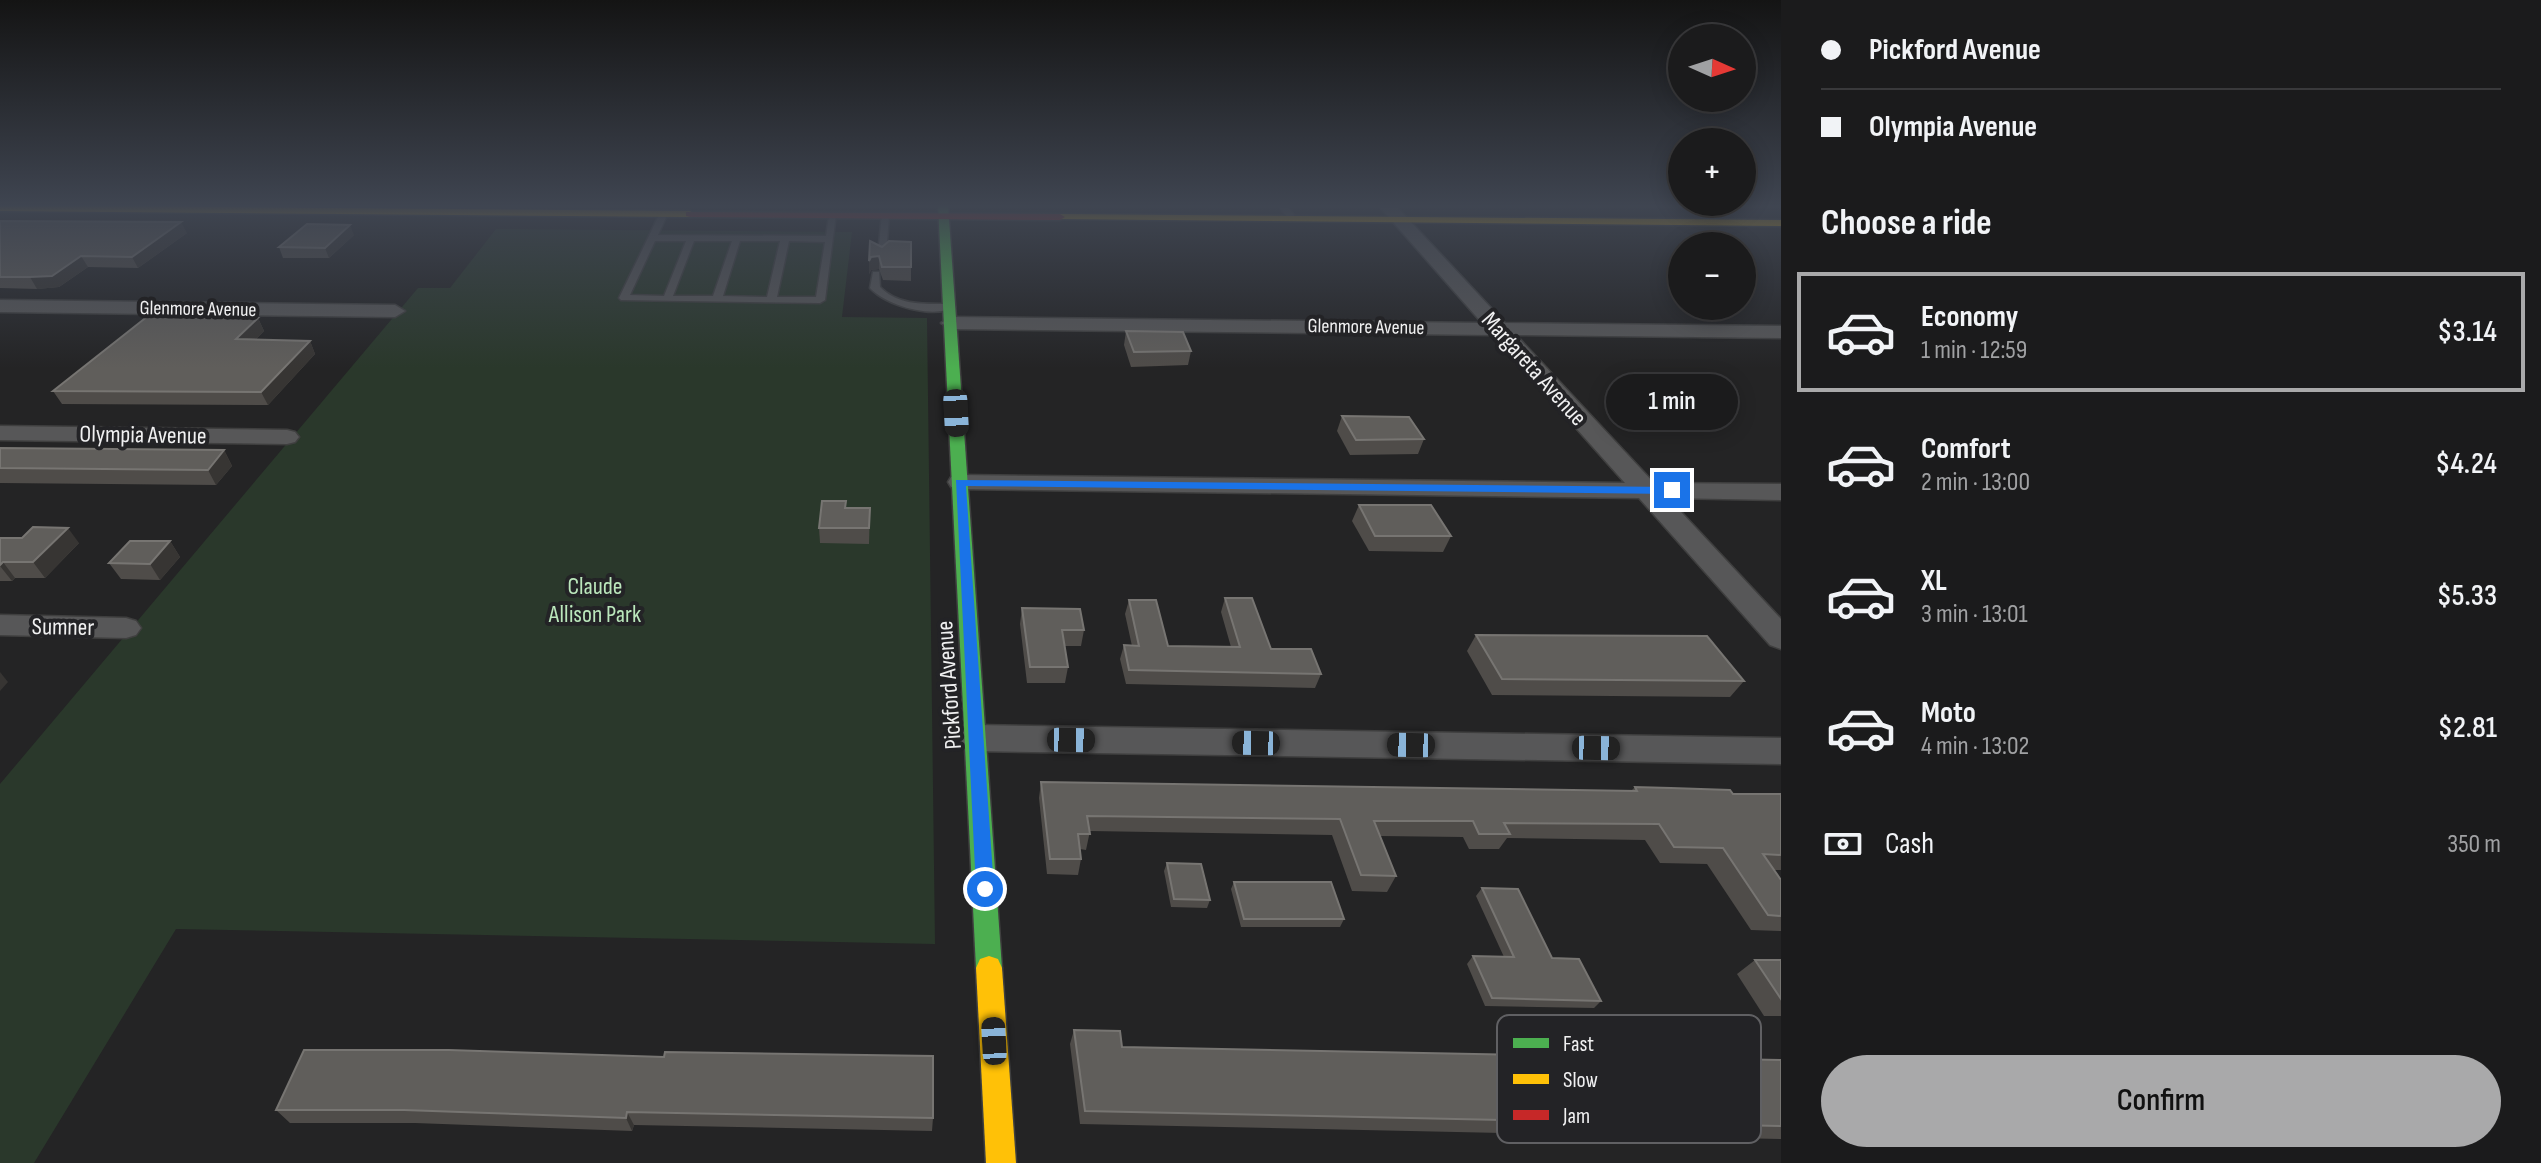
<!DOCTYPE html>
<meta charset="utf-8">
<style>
:root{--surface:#1b1b1c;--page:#242425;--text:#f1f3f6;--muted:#a0a1a3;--line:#39393b;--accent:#a9a9aa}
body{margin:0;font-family:"Sofia Sans Condensed",sans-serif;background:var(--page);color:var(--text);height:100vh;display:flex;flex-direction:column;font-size:30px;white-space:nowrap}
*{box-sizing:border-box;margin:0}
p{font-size:26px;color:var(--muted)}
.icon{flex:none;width:44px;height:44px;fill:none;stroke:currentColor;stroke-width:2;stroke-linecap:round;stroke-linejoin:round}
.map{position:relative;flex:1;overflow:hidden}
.drawer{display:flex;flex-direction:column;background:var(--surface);width:760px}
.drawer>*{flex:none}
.hud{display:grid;align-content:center;height:176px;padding:0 40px;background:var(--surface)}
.needle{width:52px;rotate:93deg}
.tools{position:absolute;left:1668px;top:24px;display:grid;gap:16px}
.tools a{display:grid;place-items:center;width:88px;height:88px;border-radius:50%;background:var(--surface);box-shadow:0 4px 20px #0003,0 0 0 2px var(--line);font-size:40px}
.end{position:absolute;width:36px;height:36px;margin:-18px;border:10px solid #1a73e8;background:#fff;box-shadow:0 0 0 4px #fff}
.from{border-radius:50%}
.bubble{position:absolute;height:56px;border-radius:28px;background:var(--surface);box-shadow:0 4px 20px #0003,0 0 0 2px var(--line);font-size:26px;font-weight:600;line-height:56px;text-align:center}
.car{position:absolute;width:24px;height:48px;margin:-24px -12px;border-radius:10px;box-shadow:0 0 6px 2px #0007;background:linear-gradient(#222 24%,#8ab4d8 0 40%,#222 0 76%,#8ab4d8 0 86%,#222 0)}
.hud b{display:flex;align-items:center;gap:28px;height:76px;font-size:30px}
.hud b+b{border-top:2px solid var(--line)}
.hud i{width:20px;height:20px;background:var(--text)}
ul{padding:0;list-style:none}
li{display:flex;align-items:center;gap:24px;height:120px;margin:0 16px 12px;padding:0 24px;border:4px solid transparent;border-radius:0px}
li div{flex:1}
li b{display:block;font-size:30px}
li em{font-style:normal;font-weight:600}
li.on{border-color:var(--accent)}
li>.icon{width:72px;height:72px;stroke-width:1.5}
h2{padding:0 40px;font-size:36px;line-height:96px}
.pay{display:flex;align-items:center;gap:20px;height:88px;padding:0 40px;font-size:30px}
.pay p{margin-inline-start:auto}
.cta{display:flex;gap:16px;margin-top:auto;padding:16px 40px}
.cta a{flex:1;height:92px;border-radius:48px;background:var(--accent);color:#111;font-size:32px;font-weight:600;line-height:92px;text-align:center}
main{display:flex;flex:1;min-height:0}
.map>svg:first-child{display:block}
</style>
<main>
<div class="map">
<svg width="1781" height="1163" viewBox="0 0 1781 1163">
<rect width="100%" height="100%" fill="#242425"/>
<polygon fill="#2a382b" points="496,229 852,232 842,317 927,318 935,944 176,929 34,1163 0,1163 0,784 418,288 450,288"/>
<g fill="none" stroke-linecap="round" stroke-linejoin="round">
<defs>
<g id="lane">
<polygon points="1278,205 1286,205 1297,219 1296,221 1290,221"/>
<path d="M 660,213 L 667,215 L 658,235 L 826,236 L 829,216 L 836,214 L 825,300 L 820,303 L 621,300 L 619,298 ZM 655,241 L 686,241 L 664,296 L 630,295 ZM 694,241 L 732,241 L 713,296 L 673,296 ZM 740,241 L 780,241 L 767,297 L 723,296 ZM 789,241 L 825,242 L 816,297 L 777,297 Z"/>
<polygon points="882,214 889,216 886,254 882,257 878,254"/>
<path d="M 873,272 L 879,272 L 880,287 C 899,306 925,304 950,304 L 955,307 C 933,319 887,306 870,288 Z"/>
</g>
<g id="street">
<polygon points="1378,205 1395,205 1505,323 1781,326 1781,338 1516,335 1654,483 1781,484 1781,500 1668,498 1781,619 1781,649 1770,645 1639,498 960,489 951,487 948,482 951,477 960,475 1625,483 1493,335 951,329 941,323 951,317 1482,323"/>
<polygon points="0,300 395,305 405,311 395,317 0,312"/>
<polygon points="0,426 287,430 295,432 299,437 295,442 287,444 0,440"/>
<polygon points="0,615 126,618 136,621 141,628 136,635 126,638 0,635"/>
<polygon points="976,725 1781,738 1781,764 976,751 964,747 960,738 964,729"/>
</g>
<polygon id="fast" points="938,205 948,205 1002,968 998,977 989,980 980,977 976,968"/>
<g id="slow">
<polygon points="0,205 690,211 695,214 690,217 0,211"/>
<polygon points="1060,214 1781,220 1781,226 1056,219 1055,217"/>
<polygon points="989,956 998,959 1002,968 1016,1163 986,1163 976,968 980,959"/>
</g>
<polygon id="jam" points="686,212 1060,214 1065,217 1060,220 690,217 686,216"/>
</defs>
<use href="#lane" stroke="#3f3f3f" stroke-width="3"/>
<use href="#street" stroke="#3f3f3f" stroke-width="3"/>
<use href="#fast" stroke="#3f3f3f" stroke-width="3"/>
<use href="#slow" stroke="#3f3f3f" stroke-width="3"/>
<use href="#jam" stroke="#3f3f3f" stroke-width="3"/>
<use href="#lane" fill="#575758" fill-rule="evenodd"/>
<use href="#street" fill="#575758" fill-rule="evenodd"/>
<use href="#fast" fill="#4caf50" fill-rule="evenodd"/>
<use href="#slow" fill="#ffc107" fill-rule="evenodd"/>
<use href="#jam" fill="#c62828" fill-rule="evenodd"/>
</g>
<g fill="#4f4c49">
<polygon points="0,221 187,233 138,268 88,267 59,287 37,289 0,288"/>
<polygon points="354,235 329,258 283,258 279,247"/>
<polygon points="911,242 911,281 883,280 879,269 871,270 869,274 869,261 882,247"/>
<polygon points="258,318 264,331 255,340 310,341 315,354 268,405 62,404 53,391"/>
<polygon points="1126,331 1191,351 1188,365 1131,367 1124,345"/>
<polygon points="1342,416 1424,439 1418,454 1350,455 1337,431"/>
<polygon points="0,448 224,450 232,466 216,485 0,483"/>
<polygon points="1359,505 1451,536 1443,552 1369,551 1352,521"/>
<polygon points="846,508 870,508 869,544 820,543 819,528"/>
<polygon points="0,538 22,538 79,543 45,578 15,578 12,581 0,581"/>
<polygon points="170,541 180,557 160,580 121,579 109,563"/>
<polygon points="1225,598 1271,649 1321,674 1315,688 1126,684 1120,659 1124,645 1132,646 1125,614 1129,600 1168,646 1231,647 1221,612"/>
<polygon points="1022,608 1084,630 1081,646 1065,646 1068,667 1065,683 1027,683 1020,624"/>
<polygon points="1476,635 1744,681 1730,697 1492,695 1467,651"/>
<polygon points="1041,782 1631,791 1635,787 1733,794 1781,794 1781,870 1774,870 1781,880 1781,931 1751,930 1707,864 1660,863 1645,840 1507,838 1499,849 1469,849 1463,837 1380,836 1396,876 1387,892 1352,891 1332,835 1090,831 1086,850 1080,849 1081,859 1078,875 1047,874 1039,798"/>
<polygon points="1167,863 1210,900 1207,908 1171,907 1164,871"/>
<polygon points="1234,882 1344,919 1340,927 1241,927 1231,889"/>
<polygon points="1482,888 1552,958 1601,1001 1594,1008 1485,1006 1467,964 1473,956 1504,957 1476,896"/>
<polygon points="1755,960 1781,960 1781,1016 1764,1016 1737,974"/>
<polygon points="1074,1030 1122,1047 1781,1060 1781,1139 1080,1124 1070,1044"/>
<polygon points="304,1050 933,1118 932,1131 634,1125 632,1131 415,1123 290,1123 276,1110"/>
</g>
<g fill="#373533">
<polygon points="181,222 187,233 138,268 132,257"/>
<polygon points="350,225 354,235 329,258 325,248"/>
<polygon points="81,256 88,267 59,287 37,289 30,277"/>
<polygon points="879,256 879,269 871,270 869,274 869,261 871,257"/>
<polygon points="258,318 264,331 242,352 236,339"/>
<polygon points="310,341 315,354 268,405 261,392"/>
<polygon points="224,450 232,466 216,485 208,470"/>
<polygon points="68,528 79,543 45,578 33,562"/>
<polygon points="170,541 180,557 160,580 150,564"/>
<polygon points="3,562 15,578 12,581 0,566"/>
<polygon points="0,672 8,682 0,691"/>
<polygon points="627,1112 634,1125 632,1131 626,1118"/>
</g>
<g fill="#605e5b" stroke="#777572" stroke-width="2">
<polygon points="0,221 181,222 132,257 81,256 52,276 30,277 0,277"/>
<polygon points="307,224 350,225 325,248 279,247"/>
<polygon points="870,241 882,247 889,241 911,242 911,267 882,267 879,256 871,257 869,261"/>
<polygon points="148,316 258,318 236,339 310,341 261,392 53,391"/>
<polygon points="1126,331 1183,332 1191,351 1134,352"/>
<polygon points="1342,416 1409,417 1424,439 1356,440"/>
<polygon points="0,448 224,450 208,470 0,468"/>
<polygon points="822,501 846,501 845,508 870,508 869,528 819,528"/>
<polygon points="1359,505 1431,505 1451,536 1375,536"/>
<polygon points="33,527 68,528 33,562 3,562 0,565 0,538 22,538"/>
<polygon points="130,541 170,541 150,564 109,563"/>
<polygon points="1225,598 1252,598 1271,649 1311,649 1321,674 1129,670 1124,645 1139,646 1129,600 1156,600 1168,646 1240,647"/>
<polygon points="1022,608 1080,609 1084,630 1062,630 1068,667 1030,667"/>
<polygon points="1476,635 1707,636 1744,681 1502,679"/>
<polygon points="1041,782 1637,791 1635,787 1671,788 1730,790 1733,794 1781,794 1781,855 1763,854 1781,880 1781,916 1768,915 1723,848 1674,847 1659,824 1504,823 1510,834 1479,834 1473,821 1374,821 1396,876 1361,875 1340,819 1087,816 1090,834 1078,834 1081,859 1050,859"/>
<polygon points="1167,863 1201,864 1210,900 1174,899"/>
<polygon points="1234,882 1331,882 1344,919 1244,919"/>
<polygon points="1482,888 1518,889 1552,958 1579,959 1601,1001 1492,998 1473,956 1514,957"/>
<polygon points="1755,960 1781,960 1781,999"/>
<polygon points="1074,1030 1120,1031 1122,1047 1781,1060 1781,1126 1085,1111"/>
<polygon points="304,1050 449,1050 664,1057 665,1052 933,1056 933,1118 627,1112 626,1118 404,1110 276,1110"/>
</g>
<linearGradient id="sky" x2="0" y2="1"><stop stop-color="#141414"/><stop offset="0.56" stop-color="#3f4551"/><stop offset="1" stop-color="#3f4551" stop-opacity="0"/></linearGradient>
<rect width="1781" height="368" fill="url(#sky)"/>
<polygon fill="#1a73e8" points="956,480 1672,487 1678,490 1672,494 966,486 994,889 991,895 985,897 979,895 976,889"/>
<g text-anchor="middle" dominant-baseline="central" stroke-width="8" stroke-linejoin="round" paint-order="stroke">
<g font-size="20" fill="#f0f0f1" stroke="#232326">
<text transform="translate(198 309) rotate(1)">Glenmore Avenue</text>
<text transform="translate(1366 327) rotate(1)">Glenmore Avenue</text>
</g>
<g font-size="24" fill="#f0f0f1" stroke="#232326">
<text transform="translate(1534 369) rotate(48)">Margareta Avenue</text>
<text transform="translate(143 435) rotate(1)">Olympia Avenue</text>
<text transform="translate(63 627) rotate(1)">Sumner</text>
<text transform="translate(949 685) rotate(-94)">Pickford Avenue</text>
</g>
<g font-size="24" fill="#bbe7bc" stroke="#232326">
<text x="595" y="586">Claude<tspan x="595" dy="28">Allison Park</tspan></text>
</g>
</g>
<rect x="1497" y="1015" width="264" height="128" rx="12" fill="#232326" stroke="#606063" stroke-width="2"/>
<rect x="1513" y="1038" width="36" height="10" fill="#4caf50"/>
<rect x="1513" y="1074" width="36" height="10" fill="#ffc107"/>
<rect x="1513" y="1110" width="36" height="10" fill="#c62828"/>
<g font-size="22" fill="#f0f0f1">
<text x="1563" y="1051">Fast</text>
<text x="1563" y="1087">Slow</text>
<text x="1563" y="1123">Jam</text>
</g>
</svg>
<div class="tools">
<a><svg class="needle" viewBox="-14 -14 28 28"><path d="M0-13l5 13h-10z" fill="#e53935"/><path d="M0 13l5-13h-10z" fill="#a0a1a3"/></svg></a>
<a>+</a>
<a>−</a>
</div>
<i class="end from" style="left:985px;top:889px"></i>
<i class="end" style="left:1672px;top:490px"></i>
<div class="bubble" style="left:1606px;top:374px;width:132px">1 min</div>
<i class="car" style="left:956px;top:413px;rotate:177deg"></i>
<i class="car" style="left:1071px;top:740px;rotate:91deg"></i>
<i class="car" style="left:1256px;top:743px;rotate:271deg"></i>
<i class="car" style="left:1411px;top:745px;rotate:271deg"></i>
<i class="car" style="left:1596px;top:748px;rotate:91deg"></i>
<i class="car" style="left:994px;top:1041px;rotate:357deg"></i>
</div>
<section class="drawer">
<div class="hud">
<b><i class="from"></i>Pickford Avenue</b>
<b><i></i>Olympia Avenue</b>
</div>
<h2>Choose a ride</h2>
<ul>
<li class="on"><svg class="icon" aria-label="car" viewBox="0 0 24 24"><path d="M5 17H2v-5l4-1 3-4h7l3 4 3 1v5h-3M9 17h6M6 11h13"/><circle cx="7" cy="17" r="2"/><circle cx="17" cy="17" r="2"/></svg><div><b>Economy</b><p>1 min · 12:59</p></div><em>$3.14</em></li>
<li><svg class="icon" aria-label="car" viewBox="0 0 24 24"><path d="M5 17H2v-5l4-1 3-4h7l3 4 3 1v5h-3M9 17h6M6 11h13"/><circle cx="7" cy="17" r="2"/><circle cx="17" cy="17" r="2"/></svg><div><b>Comfort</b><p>2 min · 13:00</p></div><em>$4.24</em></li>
<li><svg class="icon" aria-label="car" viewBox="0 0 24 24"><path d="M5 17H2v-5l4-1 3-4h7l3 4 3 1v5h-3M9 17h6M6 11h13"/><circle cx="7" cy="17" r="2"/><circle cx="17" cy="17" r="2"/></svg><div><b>XL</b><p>3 min · 13:01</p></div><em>$5.33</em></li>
<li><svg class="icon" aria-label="car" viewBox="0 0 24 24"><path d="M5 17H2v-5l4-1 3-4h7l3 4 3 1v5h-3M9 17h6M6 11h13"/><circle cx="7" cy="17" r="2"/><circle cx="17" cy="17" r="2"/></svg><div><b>Moto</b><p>4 min · 13:02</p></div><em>$2.81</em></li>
</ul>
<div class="pay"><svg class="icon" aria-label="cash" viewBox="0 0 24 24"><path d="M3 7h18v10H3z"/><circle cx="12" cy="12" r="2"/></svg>Cash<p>350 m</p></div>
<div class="cta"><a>Confirm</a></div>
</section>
</main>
